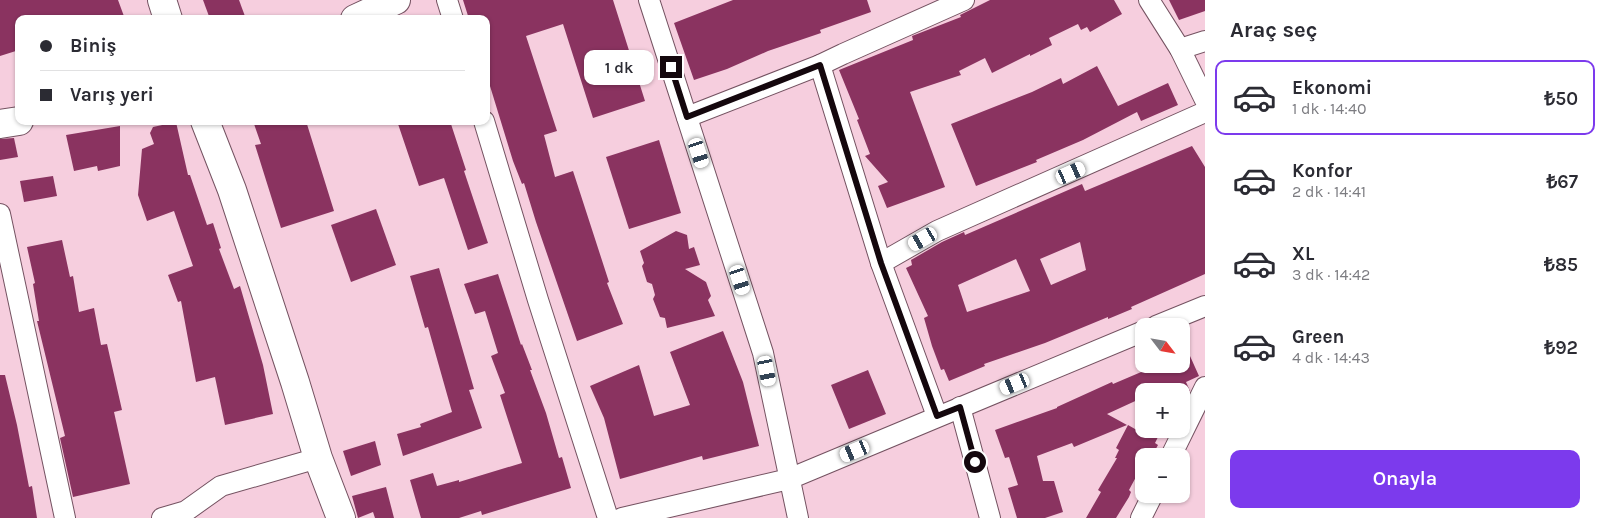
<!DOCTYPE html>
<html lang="tr">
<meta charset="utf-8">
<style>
:root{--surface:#fff;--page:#f7f7f7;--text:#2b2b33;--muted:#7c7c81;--line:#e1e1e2;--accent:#7c3aed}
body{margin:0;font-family:Karla,sans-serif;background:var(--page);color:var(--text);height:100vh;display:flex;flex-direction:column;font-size:19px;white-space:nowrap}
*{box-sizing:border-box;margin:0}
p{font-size:16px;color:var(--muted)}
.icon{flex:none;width:28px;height:28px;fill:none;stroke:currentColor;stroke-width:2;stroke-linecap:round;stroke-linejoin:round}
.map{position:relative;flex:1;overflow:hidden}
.side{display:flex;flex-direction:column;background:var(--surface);width:400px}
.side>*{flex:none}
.hud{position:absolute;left:15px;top:15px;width:475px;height:110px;border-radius:10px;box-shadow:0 1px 4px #0004;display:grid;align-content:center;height:110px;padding:0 25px;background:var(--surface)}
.needle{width:32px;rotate:121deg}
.buttons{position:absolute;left:1135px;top:318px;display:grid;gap:10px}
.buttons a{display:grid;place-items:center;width:55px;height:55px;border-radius:10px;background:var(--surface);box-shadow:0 1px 4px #0004;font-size:25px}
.end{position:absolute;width:22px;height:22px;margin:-11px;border:6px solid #14070d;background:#fff;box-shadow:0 0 0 2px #fff}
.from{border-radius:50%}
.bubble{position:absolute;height:35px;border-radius:10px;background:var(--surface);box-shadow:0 1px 4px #0004;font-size:16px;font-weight:600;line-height:35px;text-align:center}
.car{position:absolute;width:15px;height:30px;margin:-15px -8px;border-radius:6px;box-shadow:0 0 4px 1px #0007;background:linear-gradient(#fff 24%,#345 0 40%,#fff 0 76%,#345 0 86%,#fff 0)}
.hud b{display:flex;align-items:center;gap:18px;height:48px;font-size:19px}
.hud b+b{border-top:1px solid var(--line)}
.hud i{width:12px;height:12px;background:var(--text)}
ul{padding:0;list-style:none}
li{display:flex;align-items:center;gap:15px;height:75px;margin:0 10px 8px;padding:0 15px;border:2px solid transparent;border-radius:10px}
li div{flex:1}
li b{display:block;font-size:19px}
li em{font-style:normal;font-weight:600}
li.on{border-color:var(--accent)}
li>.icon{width:45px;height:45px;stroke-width:1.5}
h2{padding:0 25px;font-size:22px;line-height:60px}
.cta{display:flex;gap:10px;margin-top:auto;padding:10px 25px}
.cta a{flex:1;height:58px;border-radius:10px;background:var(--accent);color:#fff;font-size:20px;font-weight:600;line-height:58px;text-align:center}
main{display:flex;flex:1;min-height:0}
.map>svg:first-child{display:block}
</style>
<main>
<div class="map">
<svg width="1205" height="518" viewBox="0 0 1205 518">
<rect width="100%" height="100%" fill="#f6cede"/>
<g fill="#8a3360" fill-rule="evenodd">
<polygon points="0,0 118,0 125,19 19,19 19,50 0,56"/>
<polygon points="203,0 239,0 246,19 210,19"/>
<polygon points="463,0 613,0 645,101 593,118 563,24 526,36 557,131 544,135 555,177 573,171 609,282 607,283 623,324 577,341 536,222 524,183 522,184 513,161 486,73 486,19 469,19"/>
<polygon points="733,0 867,0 871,12 820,30 821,33 768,51 727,69 694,80 674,23"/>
<polygon points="990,0 1114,0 1122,14 1090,32 1087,27 1081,30 1078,24 1049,38 1052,45 1030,56 1030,54 992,73 985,58 959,71 961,75 910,92 945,187 887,208 878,186 888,182 865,156 870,154 857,120 859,119 839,70 913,40 912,36 961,17 960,15"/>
<polygon points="1169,0 1205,0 1205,11 1179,20"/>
<polygon points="1097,66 1118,106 1168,83 1178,105 1141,121 1137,112 1083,140 1036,160 1037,162 976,186 951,124 1032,92 1061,78 1063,84"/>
<polygon points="253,121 306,121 334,211 281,228 255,145 261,144"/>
<polygon points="397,121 450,121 466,170 464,171 488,243 468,250 444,178 419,186"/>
<polygon points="176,122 188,175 190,175 207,225 213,223 221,248 219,249 234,289 240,286 263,365 273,414 225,425 215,377 196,382 181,301 178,302 168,275 193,266 174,211 147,221 138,195 142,149 154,144 150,133 153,127"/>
<polygon points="120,126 120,166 98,171 97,166 74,171 66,135"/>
<polygon points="14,138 18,157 0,160 0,139"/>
<polygon points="659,140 681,213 629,229 606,157"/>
<path d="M 1192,146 L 1205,167 L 1205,274 L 1131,307 L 1132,309 L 1108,319 L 1108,317 L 1045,343 L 984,364 L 985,366 L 949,381 L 944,369 L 941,370 L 932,346 L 924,318 L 928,316 L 906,268 L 912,265 L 911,260 L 942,242 L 964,232 L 965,235 L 1082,184 L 1085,191 ZM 1080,242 L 1086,270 L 1051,285 L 1040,259 ZM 1016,259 L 1030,291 L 967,312 L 958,285 Z"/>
<polygon points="53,176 57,196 24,202 20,181"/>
<polygon points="376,209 396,265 351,282 331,225"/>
<polygon points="676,231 687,235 689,249 694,247 700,265 685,269 706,282 711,296 708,300 715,316 667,328 665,318 660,317 653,299 655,295 652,284 647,282 642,266 644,263 640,251"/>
<polygon points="62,240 70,277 73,276 79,312 94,308 101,345 107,344 122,410 114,412 130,484 73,497 60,438 65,436 37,321 39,321 33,284 35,283 27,247"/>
<polygon points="439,268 474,389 469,390 482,428 403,456 397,434 421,427 420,424 452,412 428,327 425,328 410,276"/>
<polygon points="498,274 521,345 522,344 532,370 530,370 546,413 559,458 562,457 571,488 482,515 481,511 459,518 421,518 410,480 433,473 437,486 459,480 459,482 522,463 500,395 505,393 491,356 498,353 485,311 475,314 464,284"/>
<polygon points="723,331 743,382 759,446 703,460 702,456 620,479 604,418 590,386 639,365 654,416 690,405 670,352"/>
<polygon points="1181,336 1199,376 1186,382 1190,391 1144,391 1144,397 1107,414 1127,425 1074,447 1072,443 1037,456 1043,481 1054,481 1063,512 1045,518 1017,518 1008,488 1018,485 1009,457 1005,458 995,430 1057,408 1057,407 1112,382 1113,384 1160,364 1181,364"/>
<polygon points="868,370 886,414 849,429 831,385"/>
<polygon points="0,375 5,375 17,425 29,487 32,486 37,518 0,518"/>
<polygon points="1128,425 1135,429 1152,429 1160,433 1155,443 1158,445 1152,456 1144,456 1144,462 1129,490 1131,492 1129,497 1116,518 1086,518 1101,492 1098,490 1117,458 1115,458 1119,450 1116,448"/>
<polygon points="375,441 381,465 351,476 343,451"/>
<polygon points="386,487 394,518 375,518 373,512 358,518 352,496"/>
</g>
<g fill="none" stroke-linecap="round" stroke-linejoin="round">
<defs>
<g id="minor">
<polyline points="447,0 453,19"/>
<polyline points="649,0 763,353 798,518"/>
<polyline points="1149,0 1180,49 1205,100"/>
<polyline points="1180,49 1205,41"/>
<polyline points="820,65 881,263 937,416"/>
<polyline points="687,117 820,65 843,54 964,0"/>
<polyline points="484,121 538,300 608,518"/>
<polyline points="0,214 65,518"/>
<polyline points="881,263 937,231 1205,112"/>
<polyline points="1156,326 1205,306"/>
<polyline points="960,407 990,518"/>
<polyline points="1171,456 1205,387"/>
<polyline points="162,518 186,511 221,486 318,458"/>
<polyline points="622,518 789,479 1144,331"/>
<polyline points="1141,518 1153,494"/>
</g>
<g id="secondary">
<polyline points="162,0 168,19"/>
<polyline points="355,19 396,0"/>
<polyline points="205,121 232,190 295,382 318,458 341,518"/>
<polyline points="0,124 19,121"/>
</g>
</defs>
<use href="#minor" stroke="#745261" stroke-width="22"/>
<use href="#secondary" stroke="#745261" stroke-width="30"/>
<use href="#minor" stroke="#fff" stroke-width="20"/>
<use href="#secondary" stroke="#fff" stroke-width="28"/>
</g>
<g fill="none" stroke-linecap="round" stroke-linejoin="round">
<polyline stroke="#14070d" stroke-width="6" points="671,67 687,117 820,65 881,263 937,416 960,407 975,462"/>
</g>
</svg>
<div class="buttons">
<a><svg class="needle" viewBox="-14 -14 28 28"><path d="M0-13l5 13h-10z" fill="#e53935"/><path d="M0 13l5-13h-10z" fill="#7c7c81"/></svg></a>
<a>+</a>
<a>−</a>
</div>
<i class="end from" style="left:975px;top:462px"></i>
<i class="end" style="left:671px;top:67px"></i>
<div class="bubble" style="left:584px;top:50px;width:70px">1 dk</div>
<i class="car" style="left:699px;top:153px;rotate:162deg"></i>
<i class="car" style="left:1071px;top:173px;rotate:66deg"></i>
<i class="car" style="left:923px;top:239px;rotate:240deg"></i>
<i class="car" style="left:740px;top:280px;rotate:162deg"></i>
<i class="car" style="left:767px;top:371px;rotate:169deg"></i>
<i class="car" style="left:1015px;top:384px;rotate:248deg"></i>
<i class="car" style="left:855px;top:451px;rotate:247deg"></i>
<div class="hud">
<b><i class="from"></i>Biniş</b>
<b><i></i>Varış yeri</b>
</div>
</div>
<section class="side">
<h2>Araç seç</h2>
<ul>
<li class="on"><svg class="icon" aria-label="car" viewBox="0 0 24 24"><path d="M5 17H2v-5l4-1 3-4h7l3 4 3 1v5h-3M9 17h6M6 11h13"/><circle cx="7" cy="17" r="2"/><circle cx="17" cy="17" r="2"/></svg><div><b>Ekonomi</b><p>1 dk · 14:40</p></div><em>₺50</em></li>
<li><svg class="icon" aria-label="car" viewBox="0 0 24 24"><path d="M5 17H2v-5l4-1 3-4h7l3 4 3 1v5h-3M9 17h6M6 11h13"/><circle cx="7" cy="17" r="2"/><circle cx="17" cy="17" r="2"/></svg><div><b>Konfor</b><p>2 dk · 14:41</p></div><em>₺67</em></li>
<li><svg class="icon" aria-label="car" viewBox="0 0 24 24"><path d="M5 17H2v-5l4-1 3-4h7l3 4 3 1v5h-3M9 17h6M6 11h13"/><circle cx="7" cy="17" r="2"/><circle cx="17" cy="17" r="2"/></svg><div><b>XL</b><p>3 dk · 14:42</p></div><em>₺85</em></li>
<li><svg class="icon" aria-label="car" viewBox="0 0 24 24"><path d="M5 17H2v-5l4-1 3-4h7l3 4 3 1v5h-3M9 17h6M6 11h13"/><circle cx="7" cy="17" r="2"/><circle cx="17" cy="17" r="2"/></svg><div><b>Green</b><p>4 dk · 14:43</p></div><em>₺92</em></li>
</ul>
<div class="cta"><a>Onayla</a></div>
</section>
</main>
